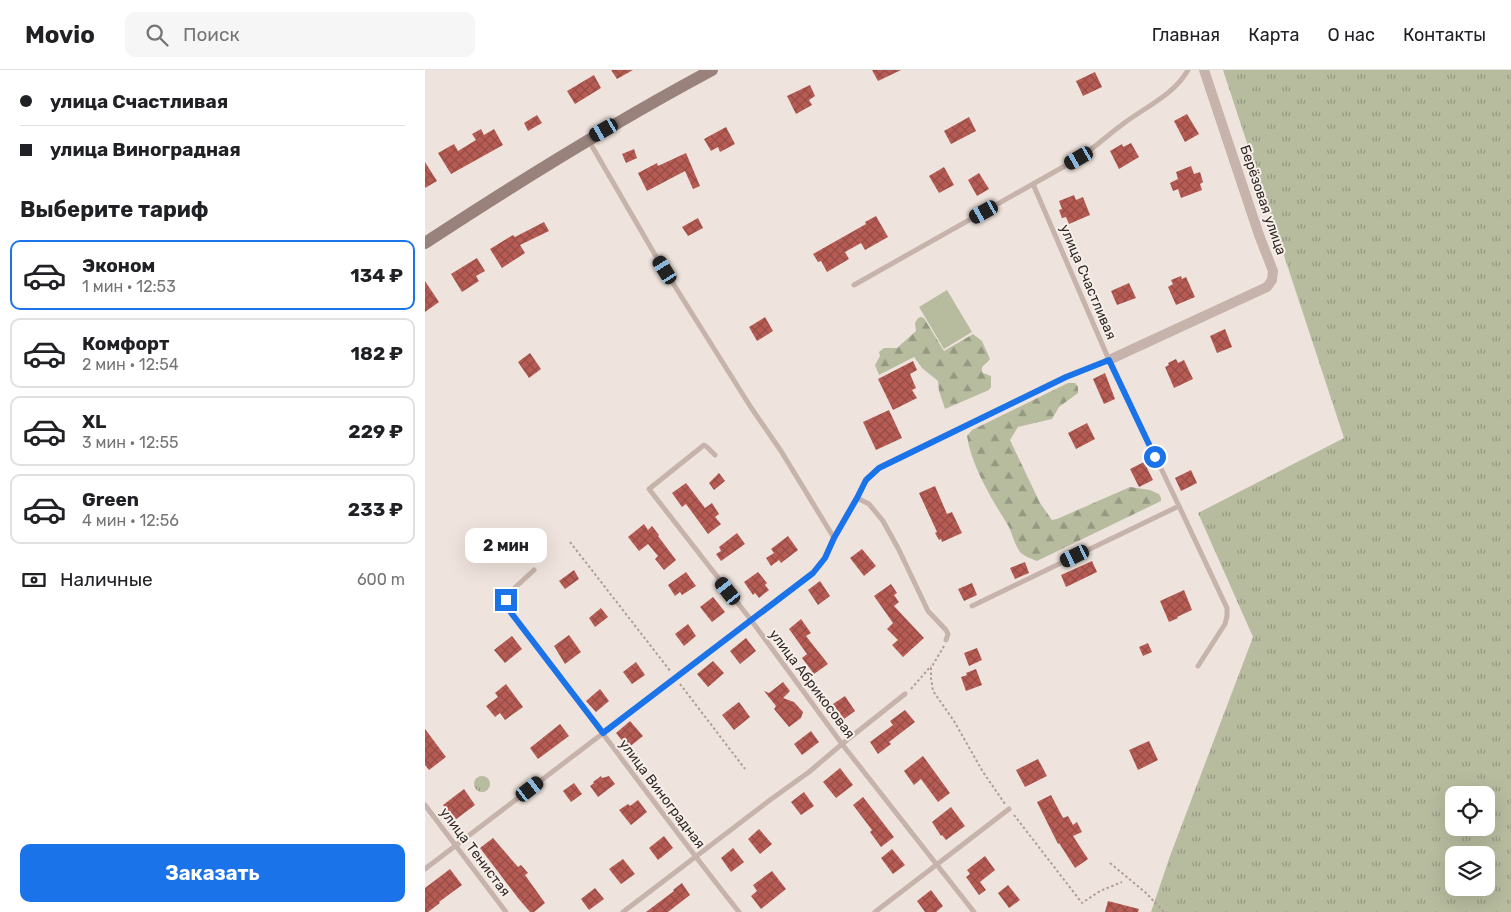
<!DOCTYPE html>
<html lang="ru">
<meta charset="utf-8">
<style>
:root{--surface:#fff;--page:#f6f6f6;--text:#202124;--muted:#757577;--line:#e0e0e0;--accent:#1a73e8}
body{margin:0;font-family:Rubik,sans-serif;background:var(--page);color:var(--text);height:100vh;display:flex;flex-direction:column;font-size:19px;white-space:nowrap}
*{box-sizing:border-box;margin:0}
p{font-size:16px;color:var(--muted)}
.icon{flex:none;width:28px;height:28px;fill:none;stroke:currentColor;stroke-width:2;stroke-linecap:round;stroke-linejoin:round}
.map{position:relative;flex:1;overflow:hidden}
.drawer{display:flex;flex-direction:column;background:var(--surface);width:425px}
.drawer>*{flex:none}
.guide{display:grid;align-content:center;height:110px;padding:0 20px;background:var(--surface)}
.controls{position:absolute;left:1020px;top:716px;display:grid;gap:10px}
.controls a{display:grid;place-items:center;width:50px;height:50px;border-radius:10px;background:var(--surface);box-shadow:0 5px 20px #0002;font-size:25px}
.end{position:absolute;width:22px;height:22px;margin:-11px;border:6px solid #1a73e8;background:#fff;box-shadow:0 0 0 2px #fff}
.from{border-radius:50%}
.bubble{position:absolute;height:35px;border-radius:10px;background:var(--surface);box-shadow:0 5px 20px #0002;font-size:16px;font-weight:700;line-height:35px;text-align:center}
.car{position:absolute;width:15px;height:30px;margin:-15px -8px;border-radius:6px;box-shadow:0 0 4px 1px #0007;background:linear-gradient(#222 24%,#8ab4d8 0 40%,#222 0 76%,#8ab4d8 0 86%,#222 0)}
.guide b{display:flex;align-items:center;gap:18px;height:48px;font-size:19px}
.guide b+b{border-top:1px solid var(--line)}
.guide i{width:12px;height:12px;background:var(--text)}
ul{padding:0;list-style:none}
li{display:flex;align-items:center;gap:15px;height:70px;margin:0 10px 8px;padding:0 10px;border:2px solid var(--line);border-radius:10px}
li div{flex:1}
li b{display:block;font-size:19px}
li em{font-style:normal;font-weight:700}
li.selected{border-color:var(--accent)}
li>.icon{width:45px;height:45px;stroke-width:1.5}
h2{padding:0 20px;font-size:22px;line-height:60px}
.pay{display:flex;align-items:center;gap:12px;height:55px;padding:0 20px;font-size:19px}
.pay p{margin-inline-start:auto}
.primary-button{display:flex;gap:10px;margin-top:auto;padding:10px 20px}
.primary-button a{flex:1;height:58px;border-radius:10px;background:var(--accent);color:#fff;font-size:20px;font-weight:700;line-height:58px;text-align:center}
header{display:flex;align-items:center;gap:30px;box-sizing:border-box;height:70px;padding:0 25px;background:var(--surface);border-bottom:1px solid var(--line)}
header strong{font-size:24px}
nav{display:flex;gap:28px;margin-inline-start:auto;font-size:18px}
.search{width:350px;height:45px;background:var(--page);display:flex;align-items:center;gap:12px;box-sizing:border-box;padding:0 18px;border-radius:10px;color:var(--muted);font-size:19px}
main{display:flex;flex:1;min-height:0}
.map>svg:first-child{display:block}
</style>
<header>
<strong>Movio</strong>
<div class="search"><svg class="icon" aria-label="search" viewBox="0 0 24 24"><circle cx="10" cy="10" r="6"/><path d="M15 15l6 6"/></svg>Поиск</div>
<nav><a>Главная</a><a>Карта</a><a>О нас</a><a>Контакты</a></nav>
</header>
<main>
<section class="drawer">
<div class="guide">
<b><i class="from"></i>улица Счастливая</b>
<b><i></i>улица Виноградная</b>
</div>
<h2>Выберите тариф</h2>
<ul>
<li class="selected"><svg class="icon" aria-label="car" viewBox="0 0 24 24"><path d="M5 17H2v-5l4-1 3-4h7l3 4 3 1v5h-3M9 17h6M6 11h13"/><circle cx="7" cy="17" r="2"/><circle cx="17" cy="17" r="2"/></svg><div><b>Эконом</b><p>1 мин · 12:53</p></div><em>134 ₽</em></li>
<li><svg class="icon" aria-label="car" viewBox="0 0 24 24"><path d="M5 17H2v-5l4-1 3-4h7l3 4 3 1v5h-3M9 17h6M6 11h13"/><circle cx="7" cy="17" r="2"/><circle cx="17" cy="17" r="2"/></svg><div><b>Комфорт</b><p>2 мин · 12:54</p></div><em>182 ₽</em></li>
<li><svg class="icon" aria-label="car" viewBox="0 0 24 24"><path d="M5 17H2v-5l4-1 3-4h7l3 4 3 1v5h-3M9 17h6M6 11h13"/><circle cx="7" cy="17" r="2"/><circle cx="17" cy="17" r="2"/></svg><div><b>XL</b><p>3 мин · 12:55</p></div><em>229 ₽</em></li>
<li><svg class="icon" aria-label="car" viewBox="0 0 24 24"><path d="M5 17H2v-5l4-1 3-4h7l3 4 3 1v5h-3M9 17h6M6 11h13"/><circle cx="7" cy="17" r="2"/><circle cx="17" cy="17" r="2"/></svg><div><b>Green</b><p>4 мин · 12:56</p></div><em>233 ₽</em></li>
</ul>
<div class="pay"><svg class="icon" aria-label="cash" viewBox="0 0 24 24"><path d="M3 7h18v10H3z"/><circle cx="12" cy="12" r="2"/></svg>Наличные<p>600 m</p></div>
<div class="primary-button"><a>Заказать</a></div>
</section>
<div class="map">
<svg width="1086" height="842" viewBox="0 0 1086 842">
<defs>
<pattern id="grass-tufts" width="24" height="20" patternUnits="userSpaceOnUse" patternTransform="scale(1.25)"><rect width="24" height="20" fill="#b7bc9f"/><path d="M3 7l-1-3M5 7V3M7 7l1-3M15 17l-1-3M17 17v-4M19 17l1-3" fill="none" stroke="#969982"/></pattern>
<pattern id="forest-firs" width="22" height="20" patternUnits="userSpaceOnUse" patternTransform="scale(1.25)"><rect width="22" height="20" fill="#b7bc9f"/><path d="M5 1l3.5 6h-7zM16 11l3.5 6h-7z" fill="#969982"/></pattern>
<pattern id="building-cross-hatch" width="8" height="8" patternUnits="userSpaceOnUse" patternTransform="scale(1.25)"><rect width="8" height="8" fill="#b75c54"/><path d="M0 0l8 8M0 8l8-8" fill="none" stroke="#964c46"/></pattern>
</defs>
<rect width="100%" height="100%" fill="#efe4dd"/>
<g fill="url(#grass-tufts)" fill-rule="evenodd">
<path d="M 798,0 L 1086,0 L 1086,842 L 726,842 L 745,786 L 828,567 L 773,443 L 919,368 ZM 1029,725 L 1061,725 L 1061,758 L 1029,758 ZM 1029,785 L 1061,785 L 1061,818 L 1029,818 Z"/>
<circle cx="57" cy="714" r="8"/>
</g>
<g fill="url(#forest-firs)">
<path d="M 496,247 L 499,248 L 519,281 L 548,264 L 557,271 L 565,289 C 561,295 554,296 558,303 L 566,306 L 566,317 L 564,320 L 520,339 L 514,321 L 513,311 L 497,298 L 489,287 L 454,305 L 450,295 L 455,286 L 454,282 L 459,278 L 472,278 L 491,261 L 490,253 L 493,248 Z"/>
<path d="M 643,313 L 650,313 L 653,317 L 653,323 L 634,337 L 627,349 L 593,357 L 585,370 L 615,433 L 627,450 L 632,449 L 705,417 L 725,420 L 734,424 L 736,428 L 736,431 L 612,491 C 605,488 597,486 593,479 C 589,472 587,464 584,457 C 568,431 546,396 542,366 L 547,360 Z"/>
</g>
<polygon fill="#b7bc9f" points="522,220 547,262 519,279 494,237"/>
<g fill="url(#building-cross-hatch)">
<polygon points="186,0 208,0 192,9"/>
<polygon points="447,0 476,0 453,11"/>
<polygon points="670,2 677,17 658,26 651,11"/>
<polygon points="169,5 176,18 150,34 142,21"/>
<polygon points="385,15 390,26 384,30 387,35 371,44 362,26"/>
<polygon points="762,44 774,64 760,72 749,51"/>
<polygon points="112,45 117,53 103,61 99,53"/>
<polygon points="544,47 551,61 526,74 519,61"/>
<polygon points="301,57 310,74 295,82 293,77 286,81 279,69"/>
<polygon points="56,59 59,65 69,59 78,75 26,104 13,83 29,74 33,81 51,70 47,64"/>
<polygon points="706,73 714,87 694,99 685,81 697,74 698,77"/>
<polygon points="209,79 212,88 201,93 197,84"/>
<polygon points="261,83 275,116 268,119 260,101 222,121 213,103 232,93 233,96"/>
<polygon points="0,92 12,111 0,118"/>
<polygon points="766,96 769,104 775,102 778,112 775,114 777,120 756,128 753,119 748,121 745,113 753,109 751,102"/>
<polygon points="519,97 529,115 514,123 504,106"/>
<polygon points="554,103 564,119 552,126 543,110"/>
<polygon points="649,125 651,130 658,127 665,145 644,154 641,147 637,148 634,140 637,139 634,131"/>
<polygon points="451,146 463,167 440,180 436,173 420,182 424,189 402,202 396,191 393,192 388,184 441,154 440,152"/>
<polygon points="273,148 278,158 263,166 257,157"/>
<polygon points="119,152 124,161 95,175 100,183 77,198 65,179 88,165 90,167"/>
<polygon points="52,188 60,201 51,206 54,211 37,222 26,204"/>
<polygon points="756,206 757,209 761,207 770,227 751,235 743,217 748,214 746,210"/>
<polygon points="0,211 14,232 0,242"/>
<polygon points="704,213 711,228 692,235 686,221"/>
<polygon points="340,247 348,261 332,271 324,257"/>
<polygon points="800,259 807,277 792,283 785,266"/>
<polygon points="105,283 116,299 104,308 93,292"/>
<polygon points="751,289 753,293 759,290 768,309 749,318 740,297 744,295 743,293"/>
<polygon points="488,291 492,300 485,304 491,318 487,320 492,328 468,340 453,309"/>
<polygon points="680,303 690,329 679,334 668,309"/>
<polygon points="464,340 477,368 451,380 438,352"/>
<polygon points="662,353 670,369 651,379 643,363"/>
<polygon points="719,392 728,410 714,417 705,399"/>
<polygon points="766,400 772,413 756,421 750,408"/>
<polygon points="294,403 300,411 289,420 284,413"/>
<polygon points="261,413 280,438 287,433 294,444 290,447 296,454 283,464 261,434 257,437 247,423"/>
<polygon points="510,416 522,444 527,442 537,463 517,472 516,469 514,470 510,463 512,462 494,423"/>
<polygon points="219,454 223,460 227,456 234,465 233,466 251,490 239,500 230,489 233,486 223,474 214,481 203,467"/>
<polygon points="312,463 320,474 296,491 291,484 296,481 294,477"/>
<polygon points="363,466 373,480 356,493 354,490 346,496 341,488 349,483 346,479"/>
<polygon points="437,479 451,496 439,506 425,488"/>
<polygon points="667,491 672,502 641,517 636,505"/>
<polygon points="600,492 604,503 590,509 585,498"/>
<polygon points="149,500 154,509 140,519 134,511"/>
<polygon points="261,502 271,516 257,525 255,522 250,526 243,515"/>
<polygon points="333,502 342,513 340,515 344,520 334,528 330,523 328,525 319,512"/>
<polygon points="395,511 405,526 393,535 383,520"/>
<polygon points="547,513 552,525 539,531 533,519"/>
<polygon points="466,514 472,523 469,525 474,532 469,536 499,568 478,587 467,575 473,570 462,559 468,553 449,526"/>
<polygon points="759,520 767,540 752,547 753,548 744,552 735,531"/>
<polygon points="288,527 300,542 287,552 275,537"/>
<polygon points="176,538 183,547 170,557 164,548"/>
<polygon points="376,549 386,563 381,566 403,594 389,604 377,588 382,584 364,559"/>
<polygon points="263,554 271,566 259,576 250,564"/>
<polygon points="144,565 156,582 140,594 129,576"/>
<polygon points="87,566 97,579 80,593 69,580"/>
<polygon points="321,568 331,581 315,594 305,581"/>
<polygon points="723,573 727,582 718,586 714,577"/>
<polygon points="552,578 557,590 544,596 539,583"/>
<polygon points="288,591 299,603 283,617 272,604"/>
<polygon points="211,592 220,605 207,614 198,602"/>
<polygon points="551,599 557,615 541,621 536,607 542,605 541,603"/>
<polygon points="358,612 365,621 358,628 369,632 378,642 376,648 364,657 349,639 351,636 339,621 344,623"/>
<polygon points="81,614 98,637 80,650 75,643 70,647 61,636 73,627 70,623"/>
<polygon points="175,619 184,631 171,642 161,631"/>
<polygon points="420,626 430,641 419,649 408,634"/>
<polygon points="314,632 325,647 309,660 297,645"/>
<polygon points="480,640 490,652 464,672 466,674 453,684 445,672 468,655 465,651"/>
<polygon points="205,651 218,666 203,678 191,663"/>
<polygon points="135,654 144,666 113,689 105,678"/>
<polygon points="0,659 21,687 4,700 0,695"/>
<polygon points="386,661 394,672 377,685 369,674"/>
<polygon points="724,671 733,690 713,700 704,680"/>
<polygon points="498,686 525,723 513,732 496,709 489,715 479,701"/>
<polygon points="613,689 622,706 600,717 591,700"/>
<polygon points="415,698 428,715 411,728 398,712"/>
<polygon points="176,706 177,708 184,706 190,714 173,727 165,716 169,713 168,712"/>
<polygon points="149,713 157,724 146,732 138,721"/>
<polygon points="39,719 50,735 30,750 18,735"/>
<polygon points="379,722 389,736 376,745 366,732"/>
<polygon points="626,725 638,748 643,746 648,755 652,752 657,762 648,766 663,789 650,798 634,773 633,774 612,732"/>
<polygon points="438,727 469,767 456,777 445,762 447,760 428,735"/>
<polygon points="213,730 222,742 206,755 194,740 203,734 205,736"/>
<polygon points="526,737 540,756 521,770 517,765 516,766 507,752"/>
<polygon points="334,759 347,774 335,784 323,769"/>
<polygon points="239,766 248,778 233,790 224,778"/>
<polygon points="68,768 93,797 96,795 103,803 100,805 120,833 109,842 105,842 93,828 55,778"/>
<polygon points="308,778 319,792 306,802 296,788"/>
<polygon points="467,779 480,795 468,804 456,788"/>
<polygon points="560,786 570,800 555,812 561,820 554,825 541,807 545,804 542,800"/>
<polygon points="198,789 210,804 196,814 184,799"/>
<polygon points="25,799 37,815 14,832 15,833 3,842 0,842 0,818"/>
<polygon points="347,801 361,819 336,839 326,826 332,821 328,815"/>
<polygon points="257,813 265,825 243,842 221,842 249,821 248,820"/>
<polygon points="583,815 595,830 584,838 573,823"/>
<polygon points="170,818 179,829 164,840 156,829"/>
<polygon points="506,820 518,836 511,842 500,842 492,831"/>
<polygon points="683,831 714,839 713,842 680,842"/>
</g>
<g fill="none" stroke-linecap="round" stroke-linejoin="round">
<g stroke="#b19d95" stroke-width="2" stroke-dasharray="2.5 2.5" stroke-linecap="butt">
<polyline points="145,472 246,602"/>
<polyline points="519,576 506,598 506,608 508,621 529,651 558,702 580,734"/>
<polyline points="255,614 320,699"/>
<polyline points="486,619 506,596"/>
<polyline points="589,745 657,833 675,821 697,812"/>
<polyline points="685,793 721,823 739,842"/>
</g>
<g stroke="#c6b3ab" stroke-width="5">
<polyline points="164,71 229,183 325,336 356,381 409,468"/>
<path d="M 429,215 L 654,88 C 670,77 683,65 698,54 C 720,37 749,25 763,0"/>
<polyline points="290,385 282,377 279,375 224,419 326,550 417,674 549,842"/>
<polyline points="432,428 444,434 458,451 474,480 503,541 521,560 523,564 521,570"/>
<polyline points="754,436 802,538 802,546 800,554 773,596"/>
<path d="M 109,500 L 82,525 L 81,531 L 84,540 C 162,640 235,743 314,842"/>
<polyline points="547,536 754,436 684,290 608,114"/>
<polyline points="0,735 81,842"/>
<polyline points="0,799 388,503 400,488 409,468 432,428 441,410 454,398 641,307 684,290"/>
<polyline points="198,842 345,730 384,702 417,674 480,624"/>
<polyline points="450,842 584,739"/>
</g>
<polyline stroke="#c6b3ab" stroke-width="10" points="684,290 842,217 847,210 848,201 834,165 779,0"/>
<path stroke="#99827c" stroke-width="12" d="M 0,173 C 93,112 188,53 287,0"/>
</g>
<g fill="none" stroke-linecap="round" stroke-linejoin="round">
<polyline stroke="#1a73e8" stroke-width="6" points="81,530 84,540 178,663 388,503 400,488 409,468 432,428 441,410 454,398 641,307 684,290 730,387"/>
</g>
<g text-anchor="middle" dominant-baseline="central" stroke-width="4" stroke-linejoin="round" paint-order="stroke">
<g font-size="14" fill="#342b29" stroke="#f7efe9">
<text transform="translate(838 130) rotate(71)">Берёзовая улица</text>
<text transform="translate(663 212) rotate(67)">улица Счастливая</text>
<text transform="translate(387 614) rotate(53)">улица Абрикосовая</text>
<text transform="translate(237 724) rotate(53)">улица Виноградная</text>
<text transform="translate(50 782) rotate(53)">улица Тенистая</text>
</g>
</g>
</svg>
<div class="controls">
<a><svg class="icon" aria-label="locate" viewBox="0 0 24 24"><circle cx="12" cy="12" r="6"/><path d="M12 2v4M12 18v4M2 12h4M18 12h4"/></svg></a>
<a><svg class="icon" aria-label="layers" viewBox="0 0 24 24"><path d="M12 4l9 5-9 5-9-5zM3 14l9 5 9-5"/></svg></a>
</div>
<i class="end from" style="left:730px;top:387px"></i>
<i class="end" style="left:81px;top:530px"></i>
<div class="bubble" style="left:40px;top:458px;width:82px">2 мин</div>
<i class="car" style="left:179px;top:60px;rotate:240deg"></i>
<i class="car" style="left:654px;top:88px;rotate:240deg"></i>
<i class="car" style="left:559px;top:142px;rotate:241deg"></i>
<i class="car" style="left:240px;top:200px;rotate:328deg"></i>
<i class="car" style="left:650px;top:486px;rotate:244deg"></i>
<i class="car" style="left:303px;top:521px;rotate:322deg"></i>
<i class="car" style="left:105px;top:719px;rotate:52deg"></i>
</div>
</main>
